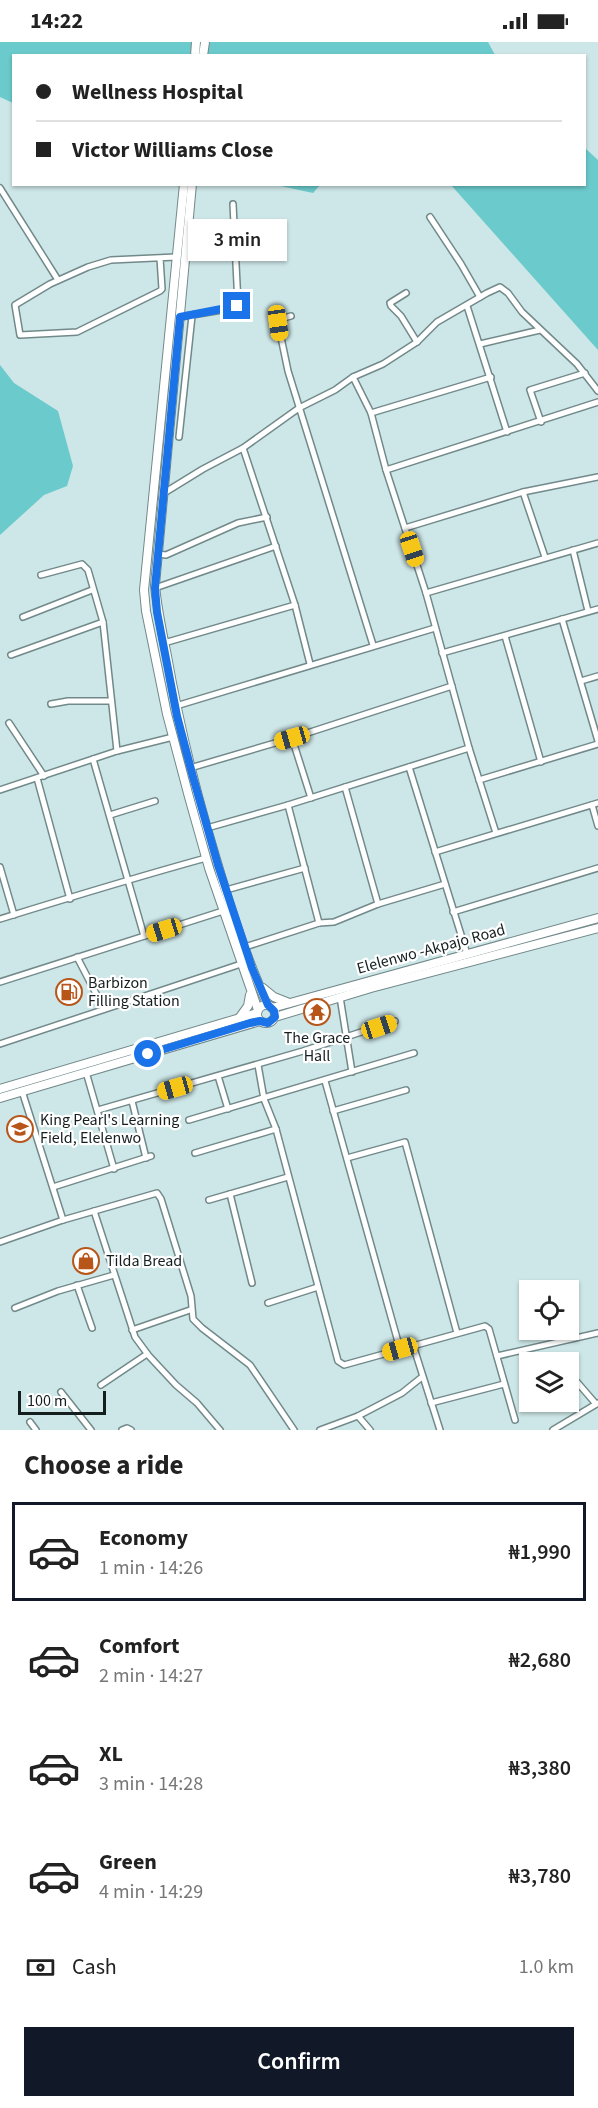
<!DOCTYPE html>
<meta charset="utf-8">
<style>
:root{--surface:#fff;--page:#f6f6f6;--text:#222;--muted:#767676;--line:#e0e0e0;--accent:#111827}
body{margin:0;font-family:"Source Sans 3",sans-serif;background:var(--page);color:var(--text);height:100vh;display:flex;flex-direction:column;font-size:22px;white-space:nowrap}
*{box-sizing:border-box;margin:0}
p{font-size:20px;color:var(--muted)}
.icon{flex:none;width:33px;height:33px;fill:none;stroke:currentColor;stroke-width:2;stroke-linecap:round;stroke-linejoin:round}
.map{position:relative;height:1388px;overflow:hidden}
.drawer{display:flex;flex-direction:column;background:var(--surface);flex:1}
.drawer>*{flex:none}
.guide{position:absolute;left:12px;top:12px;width:574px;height:132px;border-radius:0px;box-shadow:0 2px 4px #0004;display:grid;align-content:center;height:132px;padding:0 24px;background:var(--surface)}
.fabs{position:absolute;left:519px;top:1238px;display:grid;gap:12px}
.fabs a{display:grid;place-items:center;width:60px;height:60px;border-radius:0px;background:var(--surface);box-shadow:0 2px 4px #0004;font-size:30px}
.scale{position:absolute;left:18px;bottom:15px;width:88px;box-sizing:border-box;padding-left:6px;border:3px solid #151e1f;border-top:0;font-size:16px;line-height:21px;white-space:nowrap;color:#151e1f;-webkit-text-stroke:4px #fff;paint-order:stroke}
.end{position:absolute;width:27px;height:27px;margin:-14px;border:8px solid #1a73e8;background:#fff;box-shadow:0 0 0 3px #fff}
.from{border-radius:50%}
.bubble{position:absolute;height:42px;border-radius:0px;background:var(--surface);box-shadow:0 2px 4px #0004;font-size:20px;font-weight:600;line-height:42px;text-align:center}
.car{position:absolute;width:18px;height:36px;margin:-18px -9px;border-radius:8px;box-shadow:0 0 4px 2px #0007;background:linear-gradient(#f5c518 24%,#345 0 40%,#f5c518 0 76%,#345 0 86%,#f5c518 0)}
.guide b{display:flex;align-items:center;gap:21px;height:57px;font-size:22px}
.guide b+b{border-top:2px solid var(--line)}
.guide i{width:15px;height:15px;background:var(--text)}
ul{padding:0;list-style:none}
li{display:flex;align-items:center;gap:18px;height:99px;margin:0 12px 9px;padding:0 12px;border:3px solid transparent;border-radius:0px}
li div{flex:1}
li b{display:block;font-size:22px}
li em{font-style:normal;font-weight:600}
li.active{border-color:var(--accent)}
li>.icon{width:54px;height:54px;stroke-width:1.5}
h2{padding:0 24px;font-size:27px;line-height:72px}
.pay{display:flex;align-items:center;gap:15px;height:66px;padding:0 24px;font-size:22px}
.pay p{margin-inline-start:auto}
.button{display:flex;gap:12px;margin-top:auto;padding:12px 24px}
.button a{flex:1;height:69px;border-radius:0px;background:var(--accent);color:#fff;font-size:24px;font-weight:600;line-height:69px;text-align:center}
.status{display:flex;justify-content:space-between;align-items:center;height:42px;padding:0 30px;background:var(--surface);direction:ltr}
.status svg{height:16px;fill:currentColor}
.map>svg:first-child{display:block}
</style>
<div class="status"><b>14:22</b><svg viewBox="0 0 49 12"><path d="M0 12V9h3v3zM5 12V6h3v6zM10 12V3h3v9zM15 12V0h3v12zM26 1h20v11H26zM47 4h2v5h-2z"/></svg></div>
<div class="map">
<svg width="598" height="1388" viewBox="0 0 598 1388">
<rect width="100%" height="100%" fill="#cde6e7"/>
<g fill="#6bcacc">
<polygon points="0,0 488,0 495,13 14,14 13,61 0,55"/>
<polygon points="585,106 598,118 598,308 451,143 585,142"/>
<polygon points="276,143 320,142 320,143 313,151"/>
<polygon points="0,323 14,341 58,369 73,424 67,444 44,453 0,493"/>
</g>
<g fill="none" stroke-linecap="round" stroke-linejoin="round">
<defs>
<g id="street">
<polyline points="0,146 58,238"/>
<polyline points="430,175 461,222 480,255"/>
<polyline points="160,216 162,247 160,249 77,290 20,293 15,263 50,242 88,225 111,218 176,215"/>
<polyline points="406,251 390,261 391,264 401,274 417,300"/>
<polyline points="467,264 507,390"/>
<polyline points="291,274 280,277 278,281 288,329 373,603"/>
<polyline points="180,275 234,266 238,262 233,162"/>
<polyline points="480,302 540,288"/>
<polyline points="353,335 371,371 386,428 426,551 469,706 496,791"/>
<polyline points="371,371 491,335"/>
<polyline points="541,380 530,348 585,331"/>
<polyline points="179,395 192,274"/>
<polyline points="243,406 295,563 310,622"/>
<polyline points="386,428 598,360"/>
<polyline points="523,450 545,515"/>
<polyline points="164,451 203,427 243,406 299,366 335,348 353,335 383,322 417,300 437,280 487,251 500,245 508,251 522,270 577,322 598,349"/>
<polyline points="405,486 523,450 598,435"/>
<polyline points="573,508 588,569"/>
<polyline points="158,512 166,513 238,481 267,475"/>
<polyline points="41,533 82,522 88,528 103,580"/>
<polyline points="155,546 276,504"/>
<polyline points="426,551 598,501"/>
<polyline points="23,575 92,548"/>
<polyline points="562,577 598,699"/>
<polyline points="505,594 541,720"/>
<polyline points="164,601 295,563"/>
<polyline points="442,611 598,567"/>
<polyline points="11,613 103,580 117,709"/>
<polyline points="581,639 598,634"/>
<polyline points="51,662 68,659 110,659"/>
<polyline points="176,664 435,586"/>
<polyline points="9,681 44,734"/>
<polyline points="292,696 311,756"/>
<polyline points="93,717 144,894"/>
<polyline points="409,725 467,912"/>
<polyline points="190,726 292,696 452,644"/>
<polyline points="37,736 70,857"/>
<polyline points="479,738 598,702"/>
<polyline points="345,745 378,862"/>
<polyline points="0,748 117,709 173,695"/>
<polyline points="288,763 319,881"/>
<polyline points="592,763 598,784"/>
<polyline points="110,773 155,759"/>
<polyline points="207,786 288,763 469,706"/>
<polyline points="435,810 598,761"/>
<polyline points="0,825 14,873"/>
<polyline points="226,848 305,826"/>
<polyline points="453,870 598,826"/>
<path d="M 0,877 C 68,856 137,835 206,816"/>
<polyline points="245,905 319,881 334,880 378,862 445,842"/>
<polyline points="77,915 104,967"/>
<polyline points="0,940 223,869"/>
<polyline points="340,955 352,1030"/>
<polyline points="0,1002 241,922"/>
<polyline points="258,1023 264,1057 276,1087 338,1319 344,1323 485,1284 489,1287 515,1378"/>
<polyline points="86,1030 114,1127"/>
<polyline points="218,1034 228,1067"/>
<polyline points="325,1039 400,1307"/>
<polyline points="22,1049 63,1178"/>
<polyline points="132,1059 146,1116"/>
<polyline points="98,1068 303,1009 395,979"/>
<polyline points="333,1069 406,1048"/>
<polyline points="189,1078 414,1011"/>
<polyline points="195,1111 276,1087"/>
<polyline points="347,1116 405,1100 457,1291"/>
<polyline points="53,1145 151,1114"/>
<polyline points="230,1152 252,1241"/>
<polyline points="209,1158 288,1135"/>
<polyline points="94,1169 135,1295 149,1314 176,1343 197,1361 220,1388"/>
<polyline points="0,1200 63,1178 157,1151 161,1157 191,1254 193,1277 202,1286 250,1323 294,1388"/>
<polyline points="77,1243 92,1286"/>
<polyline points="268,1261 318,1245"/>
<polyline points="15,1266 58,1249 114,1233"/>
<polyline points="132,1288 190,1268"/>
<polyline points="413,1303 440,1388"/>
<polyline points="497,1314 598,1291"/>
<polyline points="577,1340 596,1362"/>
<polyline points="101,1343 147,1312"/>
<polyline points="61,1350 91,1388"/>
<polyline points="431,1361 504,1342"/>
<polyline points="358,1374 402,1351 422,1335"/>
<polyline points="30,1380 36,1388"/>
<polyline points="122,1388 127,1386 131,1388"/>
<polyline points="320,1388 358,1374 370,1388"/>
<polyline points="553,1388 598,1361"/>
</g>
<g id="secondary">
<polyline points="195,14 196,0"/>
<polyline points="203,14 205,0"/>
<polyline points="184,142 144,548 146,569 167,672 189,755 209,826 258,968"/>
<path d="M 192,142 L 155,543 C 157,567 162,590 167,614 C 177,671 190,727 206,783 C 224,844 241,906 268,963"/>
<polyline points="263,946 274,955 289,961"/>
<circle cx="266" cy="972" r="9"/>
<polyline points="272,966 598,876"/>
<polyline points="240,975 248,964 250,953"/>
<polyline points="275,975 371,946 598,886"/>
<polyline points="0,1047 257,971"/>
<polyline points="0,1056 260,979"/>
</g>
</defs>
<use href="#street" stroke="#72898a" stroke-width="8"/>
<use href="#secondary" stroke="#72898a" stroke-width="10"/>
<use href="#street" stroke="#fff" stroke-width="5"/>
<use href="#secondary" stroke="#fff" stroke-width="8"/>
</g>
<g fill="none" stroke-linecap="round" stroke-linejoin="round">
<polyline stroke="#1a73e8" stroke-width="8" points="148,1012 250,981 260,979 268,981 275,975 274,969 268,963 252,926 218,823 193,735 177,674 157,570 155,546 180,275 237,264"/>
</g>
<defs>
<symbol id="fuel-ring" viewBox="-11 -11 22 22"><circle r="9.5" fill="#fff" stroke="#b8561a" stroke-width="1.5"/><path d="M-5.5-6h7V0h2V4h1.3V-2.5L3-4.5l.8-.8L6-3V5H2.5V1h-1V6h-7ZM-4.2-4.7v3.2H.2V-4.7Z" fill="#b8561a"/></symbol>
<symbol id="temple-ring" viewBox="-11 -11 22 22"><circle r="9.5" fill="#fff" stroke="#b8561a" stroke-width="1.5"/><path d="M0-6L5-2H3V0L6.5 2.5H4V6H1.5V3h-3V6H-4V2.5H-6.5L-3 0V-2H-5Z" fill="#b8561a"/></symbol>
<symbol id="school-ring" viewBox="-11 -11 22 22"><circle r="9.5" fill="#fff" stroke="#b8561a" stroke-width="1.5"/><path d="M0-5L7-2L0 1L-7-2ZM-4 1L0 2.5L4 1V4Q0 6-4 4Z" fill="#b8561a"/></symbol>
<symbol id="shop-ring" viewBox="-11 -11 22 22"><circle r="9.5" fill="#fff" stroke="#b8561a" stroke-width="1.5"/><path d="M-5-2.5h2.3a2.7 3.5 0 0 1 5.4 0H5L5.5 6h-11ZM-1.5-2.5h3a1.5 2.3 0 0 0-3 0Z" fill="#b8561a"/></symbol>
</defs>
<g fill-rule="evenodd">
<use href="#fuel-ring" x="54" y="935" width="30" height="30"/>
<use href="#temple-ring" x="302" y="955" width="30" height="30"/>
<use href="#school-ring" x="5" y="1072" width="30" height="30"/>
<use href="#shop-ring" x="71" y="1204" width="30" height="30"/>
</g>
<g text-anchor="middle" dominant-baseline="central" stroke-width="4.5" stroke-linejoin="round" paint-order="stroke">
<g font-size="16" fill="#151e1f" stroke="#fff">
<text transform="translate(431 907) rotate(-15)">Elelenwo -Akpajo Road</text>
</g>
<g font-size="16" fill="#151e1f" stroke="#fff" text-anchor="start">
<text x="88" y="941">Barbizon<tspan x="88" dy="18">Filling Station</tspan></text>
<text x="317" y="996" text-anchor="middle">The Grace<tspan x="317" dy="18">Hall</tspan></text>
<text x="40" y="1078">King Pearl's Learning<tspan x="40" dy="18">Field, Elelenwo</tspan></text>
<text x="106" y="1219">Tilda Bread</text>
</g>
</g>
</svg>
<div class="fabs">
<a><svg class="icon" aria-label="locate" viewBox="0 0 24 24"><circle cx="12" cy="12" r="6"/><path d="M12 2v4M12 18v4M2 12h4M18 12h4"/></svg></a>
<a><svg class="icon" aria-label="layers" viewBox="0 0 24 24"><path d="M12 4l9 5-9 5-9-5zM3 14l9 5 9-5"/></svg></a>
</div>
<div class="scale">100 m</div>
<i class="end from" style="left:148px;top:1012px"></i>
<i class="end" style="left:237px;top:264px"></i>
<div class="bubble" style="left:188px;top:177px;width:99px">3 min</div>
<i class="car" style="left:278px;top:281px;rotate:172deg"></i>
<i class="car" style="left:412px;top:507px;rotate:162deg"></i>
<i class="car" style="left:292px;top:696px;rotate:254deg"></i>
<i class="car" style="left:164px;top:888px;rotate:253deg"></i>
<i class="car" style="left:379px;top:985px;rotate:72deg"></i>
<i class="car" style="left:175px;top:1046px;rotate:254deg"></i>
<i class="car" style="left:400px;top:1307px;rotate:254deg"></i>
<div class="guide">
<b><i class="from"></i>Wellness Hospital</b>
<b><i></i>Victor Williams Close</b>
</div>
</div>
<section class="drawer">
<h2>Choose a ride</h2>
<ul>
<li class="active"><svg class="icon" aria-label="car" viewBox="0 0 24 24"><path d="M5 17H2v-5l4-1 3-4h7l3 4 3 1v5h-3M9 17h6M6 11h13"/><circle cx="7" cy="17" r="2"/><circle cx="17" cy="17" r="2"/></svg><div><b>Economy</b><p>1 min · 14:26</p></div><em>₦1,990</em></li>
<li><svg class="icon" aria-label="car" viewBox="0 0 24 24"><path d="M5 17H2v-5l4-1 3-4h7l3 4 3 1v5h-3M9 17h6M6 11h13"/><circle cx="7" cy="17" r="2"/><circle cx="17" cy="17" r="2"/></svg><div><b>Comfort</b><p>2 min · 14:27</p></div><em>₦2,680</em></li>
<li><svg class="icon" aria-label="car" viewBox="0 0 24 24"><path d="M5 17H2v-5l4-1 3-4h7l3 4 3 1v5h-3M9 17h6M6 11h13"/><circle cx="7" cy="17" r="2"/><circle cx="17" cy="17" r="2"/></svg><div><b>XL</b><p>3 min · 14:28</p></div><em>₦3,380</em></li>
<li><svg class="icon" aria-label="car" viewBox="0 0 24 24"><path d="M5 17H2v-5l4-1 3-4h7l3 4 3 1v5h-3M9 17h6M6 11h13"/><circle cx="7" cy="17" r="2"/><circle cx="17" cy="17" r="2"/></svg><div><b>Green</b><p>4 min · 14:29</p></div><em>₦3,780</em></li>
</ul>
<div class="pay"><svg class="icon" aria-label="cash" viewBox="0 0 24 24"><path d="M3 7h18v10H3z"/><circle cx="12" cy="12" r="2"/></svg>Cash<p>1.0 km</p></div>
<div class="button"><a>Confirm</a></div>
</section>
